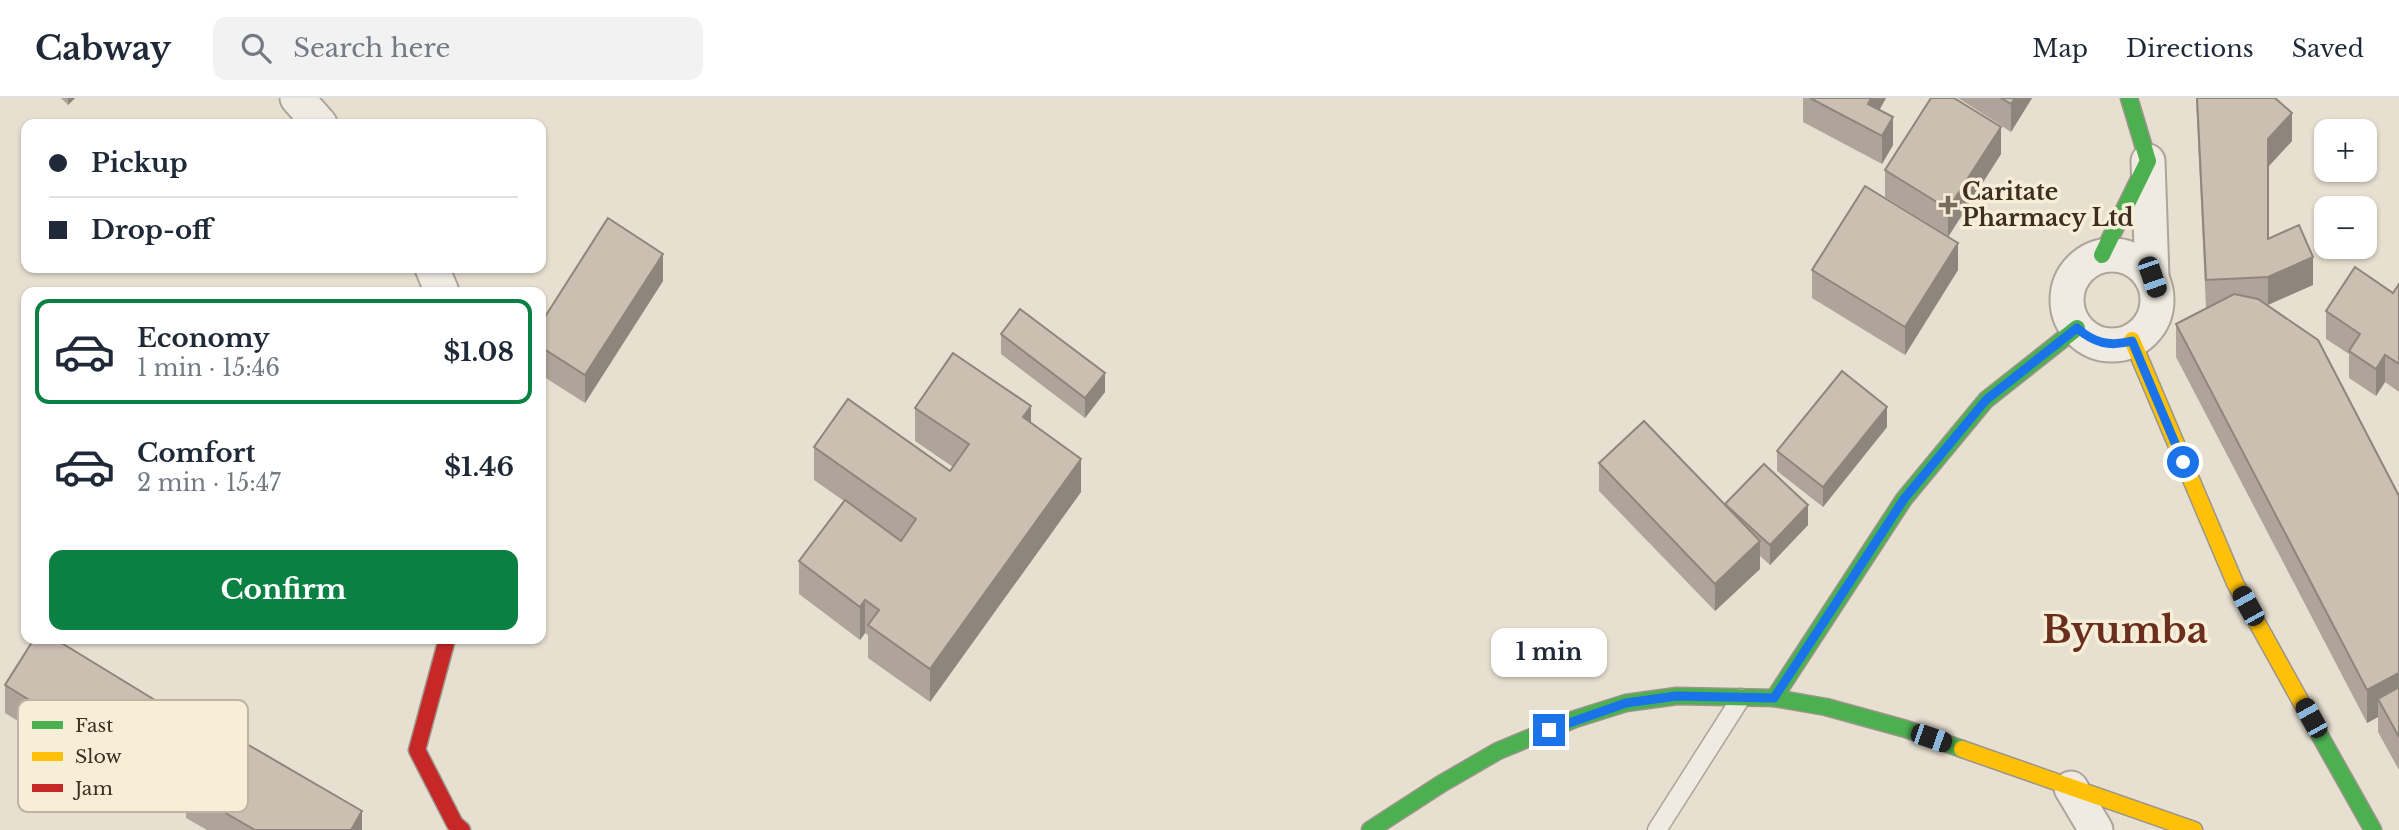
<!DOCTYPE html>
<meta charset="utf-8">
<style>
:root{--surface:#fff;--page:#f2f2f3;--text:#1f2937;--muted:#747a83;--line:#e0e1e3;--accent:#0b8043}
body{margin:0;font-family:"Libre Baskerville",serif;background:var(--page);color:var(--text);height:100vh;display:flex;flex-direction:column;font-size:26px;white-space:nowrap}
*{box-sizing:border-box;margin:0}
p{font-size:23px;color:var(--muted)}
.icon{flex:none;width:38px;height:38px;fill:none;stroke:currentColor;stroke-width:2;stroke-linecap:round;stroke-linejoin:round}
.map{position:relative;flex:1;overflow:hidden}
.panel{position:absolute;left:21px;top:189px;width:525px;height:357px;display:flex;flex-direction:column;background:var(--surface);border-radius:14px;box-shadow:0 2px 5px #0004}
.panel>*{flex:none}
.guide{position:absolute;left:21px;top:21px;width:525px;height:154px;border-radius:14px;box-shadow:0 2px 5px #0004;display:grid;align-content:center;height:154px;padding:0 28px;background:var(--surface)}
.controls{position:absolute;left:2314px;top:21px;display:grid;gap:14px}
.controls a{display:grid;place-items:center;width:63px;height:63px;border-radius:14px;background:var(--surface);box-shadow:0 2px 5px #0004;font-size:35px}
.end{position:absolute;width:32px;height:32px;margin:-16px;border:9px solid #1a73e8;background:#fff;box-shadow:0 0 0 4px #fff}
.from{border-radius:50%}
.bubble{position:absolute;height:49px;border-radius:14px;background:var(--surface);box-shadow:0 2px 5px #0004;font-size:23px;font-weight:700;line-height:49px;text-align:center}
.car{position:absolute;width:21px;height:42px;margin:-21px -10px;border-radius:9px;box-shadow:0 0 5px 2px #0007;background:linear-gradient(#222 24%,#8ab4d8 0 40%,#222 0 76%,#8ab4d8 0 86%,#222 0)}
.guide b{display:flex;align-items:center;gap:24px;height:66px;font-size:26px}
.guide b+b{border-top:2px solid var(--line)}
.guide i{width:18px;height:18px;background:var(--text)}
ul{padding:12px 0 0;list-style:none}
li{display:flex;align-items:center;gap:21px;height:105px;margin:0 14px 10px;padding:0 14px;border:4px solid transparent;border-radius:14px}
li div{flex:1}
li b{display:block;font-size:26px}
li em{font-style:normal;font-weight:700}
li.on{border-color:var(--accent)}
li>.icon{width:63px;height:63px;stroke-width:1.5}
.cta{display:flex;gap:14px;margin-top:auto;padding:14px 28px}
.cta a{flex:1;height:80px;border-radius:14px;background:var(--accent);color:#fff;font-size:28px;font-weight:700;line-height:80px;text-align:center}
header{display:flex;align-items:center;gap:42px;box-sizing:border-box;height:98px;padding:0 35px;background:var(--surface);border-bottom:2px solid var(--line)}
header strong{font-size:33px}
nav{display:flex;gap:38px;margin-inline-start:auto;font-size:24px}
.search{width:490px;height:63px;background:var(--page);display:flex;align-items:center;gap:18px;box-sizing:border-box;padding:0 24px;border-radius:14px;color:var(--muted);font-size:26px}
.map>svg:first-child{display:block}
</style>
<header>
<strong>Cabway</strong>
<div class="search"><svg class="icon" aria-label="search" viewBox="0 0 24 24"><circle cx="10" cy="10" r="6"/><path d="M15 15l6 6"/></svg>Search here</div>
<nav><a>Map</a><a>Directions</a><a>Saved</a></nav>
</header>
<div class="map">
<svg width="2399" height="732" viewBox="0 0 2399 732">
<rect width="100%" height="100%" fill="#e7e0d1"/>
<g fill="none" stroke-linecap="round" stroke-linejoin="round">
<defs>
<polyline id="lane" points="1657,732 1741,600"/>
<g id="street">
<polyline points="297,0 320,26"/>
<polyline points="2148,63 2152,179"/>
<circle cx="2112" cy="202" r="45"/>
<polyline points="432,170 442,194"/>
<polyline points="2071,690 2096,732"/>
</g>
<g id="fast">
<polyline points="2102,157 2148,63 2129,0"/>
<polyline points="1774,600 1904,401 1986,302 2077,230"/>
<polyline points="2310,620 2373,732"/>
<polyline points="1370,732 1441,686 1498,653 1575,621 1626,605 1677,598 1774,600 1826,609 1906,631 1962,651"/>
</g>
<g id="slow">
<polyline points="2132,242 2235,485 2310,620"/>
<polyline points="1962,651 2194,732"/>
</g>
<polyline id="jam" points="447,541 417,652 455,726 462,732"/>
</defs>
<use href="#lane" stroke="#ada599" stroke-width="21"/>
<use href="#street" stroke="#ada599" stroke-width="37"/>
<use href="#fast" stroke="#9c958a" stroke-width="19"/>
<use href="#slow" stroke="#9c958a" stroke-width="19"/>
<use href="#jam" stroke="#9c958a" stroke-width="19"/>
<use href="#lane" stroke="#efebe3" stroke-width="18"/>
<use href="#street" stroke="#efebe3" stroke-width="33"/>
<use href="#fast" stroke="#4caf50" stroke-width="16"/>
<use href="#slow" stroke="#ffc107" stroke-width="16"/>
<use href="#jam" stroke="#c62828" stroke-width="16"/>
</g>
<g fill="#afa499">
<polygon points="61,0 75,0 68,7"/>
<polygon points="1803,0 1886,0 1879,12 1893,47 1882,66 1803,24"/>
<polygon points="1958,0 2032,0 2011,34"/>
<polygon points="2196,0 2275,0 2292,43 2268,69 2268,141 2313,187 2266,207 2399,398 2399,672 2378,634 2378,619 2367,625 2176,259 2176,226 2206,210"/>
<polygon points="2001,56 1948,139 1958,172 1905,257 1812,200 1812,172 1940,133 1885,99 1885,72"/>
<polygon points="663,183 585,305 541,277 541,225"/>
<polygon points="2399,186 2399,294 2385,284 2376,298 2349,280 2349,256 2326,241 2326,213 2393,195"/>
<polygon points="1001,236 1105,294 1085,320 1001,256"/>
<polygon points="915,310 1031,325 1081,394 930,604 868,560 868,537 865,535 860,542 799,496 799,463 844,403 814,382 814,349 950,373 953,369 915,343"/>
<polygon points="1887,329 1823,409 1777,373 1777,353"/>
<polygon points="1599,365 1725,407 1808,427 1770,467 1760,458 1760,471 1715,513 1599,393"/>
<polygon points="5,587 181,645 146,701 5,615"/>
<polygon points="186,692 362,732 207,732 186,720"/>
</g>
<g fill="#8e867d">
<polygon points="68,0 75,0 68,7"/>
<polygon points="1871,0 1886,0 1869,31 1868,6"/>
<polygon points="2015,0 2032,0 2011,34 2011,6"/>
<polygon points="2292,15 2292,43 2268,69 2268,41"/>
<polygon points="1893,19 1893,47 1882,66 1882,38"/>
<polygon points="2001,29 2001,56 1948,139 1948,111"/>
<polygon points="1958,145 1958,172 1905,257 1905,229"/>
<polygon points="663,156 663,183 585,305 585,277"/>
<polygon points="2313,159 2313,187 2268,207 2268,179"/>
<polygon points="2385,257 2385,284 2376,298 2376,271"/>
<polygon points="1105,275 1105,294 1085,320 1085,300"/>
<polygon points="1031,308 1031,341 1023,319"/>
<polygon points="1887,309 1887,329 1823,409 1823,389"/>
<polygon points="1081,361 1081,394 930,604 930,571"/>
<polygon points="1808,407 1808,427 1770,467 1770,447"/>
<polygon points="1760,443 1760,471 1715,513 1715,486"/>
<polygon points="865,502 865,535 860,542 860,509"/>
<polygon points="2399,575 2399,608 2378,601 2378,619 2367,625 2367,592"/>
<polygon points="181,618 181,645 146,701 146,674"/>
<polygon points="362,713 362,732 351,732"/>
</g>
<g fill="#cbbfb2" stroke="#8e867d" stroke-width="2">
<polygon points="1810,0 1871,0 1868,6 1893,19 1882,38"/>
<polygon points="1931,0 1954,0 2001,29 1948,111 1885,72"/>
<polygon points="2001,0 2015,0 2011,6"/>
<polygon points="2197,0 2275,0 2292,15 2268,41 2268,141 2299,127 2313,159 2268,179 2206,182"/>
<polygon points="1865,88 1958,145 1905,229 1812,172"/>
<polygon points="608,120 663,156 585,277 541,249 541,225"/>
<polygon points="2355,169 2393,195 2399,186 2399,266 2385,257 2376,271 2349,253 2360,236 2326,213"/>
<polygon points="2234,196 2258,201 2318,242 2399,398 2399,575 2367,592 2176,226"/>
<polygon points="1020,211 1105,275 1085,300 1001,236"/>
<polygon points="953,255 1031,308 1023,319 1081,361 930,571 868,527 879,512 865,502 860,509 799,463 845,402 901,443 916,421 814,349 848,301 950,373 969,346 915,310"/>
<polygon points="1842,273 1887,309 1823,389 1777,353"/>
<polygon points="1644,323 1760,443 1715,486 1599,365"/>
<polygon points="1764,366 1808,407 1770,447 1725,406"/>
<polygon points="34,541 55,541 181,618 146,674 5,587"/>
<polygon points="2399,589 2399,639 2378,601"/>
<polygon points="221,631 362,713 351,732 255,732 186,692"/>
</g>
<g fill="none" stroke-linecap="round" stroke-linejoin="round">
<path stroke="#1a73e8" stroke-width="9" d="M 1549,632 L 1626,605 L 1677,598 L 1774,600 L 1904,401 L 1986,302 L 2077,230 C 2094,245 2109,249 2132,243 L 2183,364"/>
</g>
<path fill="#786c5e" stroke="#f7eed8" stroke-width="2.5" d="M1944.5 96.5h7v7h7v7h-7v7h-7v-7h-7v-7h7z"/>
<g text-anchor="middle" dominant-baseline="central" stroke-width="7" stroke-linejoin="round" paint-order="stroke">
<g font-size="23" font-weight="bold" fill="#3d2e20" stroke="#f7eed8" text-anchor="start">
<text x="1962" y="94">Caritate<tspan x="1962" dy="26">Pharmacy Ltd</tspan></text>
</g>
<g font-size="37" font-weight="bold" fill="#6b2e1e" stroke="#f7eed8">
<text x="2125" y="532">Byumba</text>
</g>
</g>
<rect x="18" y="602" width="230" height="112" rx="10" fill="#f7eed8" stroke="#bfb4a1" stroke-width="2"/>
<rect x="32" y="623" width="31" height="8" fill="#4caf50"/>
<rect x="32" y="654" width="31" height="9" fill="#ffc107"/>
<rect x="32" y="686" width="31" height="8" fill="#c62828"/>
<g font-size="19" fill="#3d2e20">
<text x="75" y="634">Fast</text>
<text x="75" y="665">Slow</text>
<text x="75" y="697">Jam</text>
</g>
</svg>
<div class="controls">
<a>+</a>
<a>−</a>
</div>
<i class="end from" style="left:2183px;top:364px"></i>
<i class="end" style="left:1549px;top:632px"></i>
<div class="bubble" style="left:1491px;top:530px;width:116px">1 min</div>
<i class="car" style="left:2152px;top:179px;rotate:161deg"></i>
<i class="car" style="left:2248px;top:508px;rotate:331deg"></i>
<i class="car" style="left:2311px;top:620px;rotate:331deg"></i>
<i class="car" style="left:1931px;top:640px;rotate:109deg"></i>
<div class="guide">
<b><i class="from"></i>Pickup</b>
<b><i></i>Drop-off</b>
</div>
<section class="panel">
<ul>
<li class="on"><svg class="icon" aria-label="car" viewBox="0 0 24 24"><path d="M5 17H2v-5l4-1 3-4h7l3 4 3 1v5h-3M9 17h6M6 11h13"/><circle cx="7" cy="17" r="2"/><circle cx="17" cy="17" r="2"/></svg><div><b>Economy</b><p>1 min · 15:46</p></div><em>$1.08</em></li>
<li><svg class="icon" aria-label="car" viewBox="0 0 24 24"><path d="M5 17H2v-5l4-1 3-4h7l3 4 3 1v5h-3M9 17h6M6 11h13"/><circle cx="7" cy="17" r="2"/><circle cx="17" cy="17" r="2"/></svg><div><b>Comfort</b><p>2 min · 15:47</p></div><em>$1.46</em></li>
</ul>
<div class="cta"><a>Confirm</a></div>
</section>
</div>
